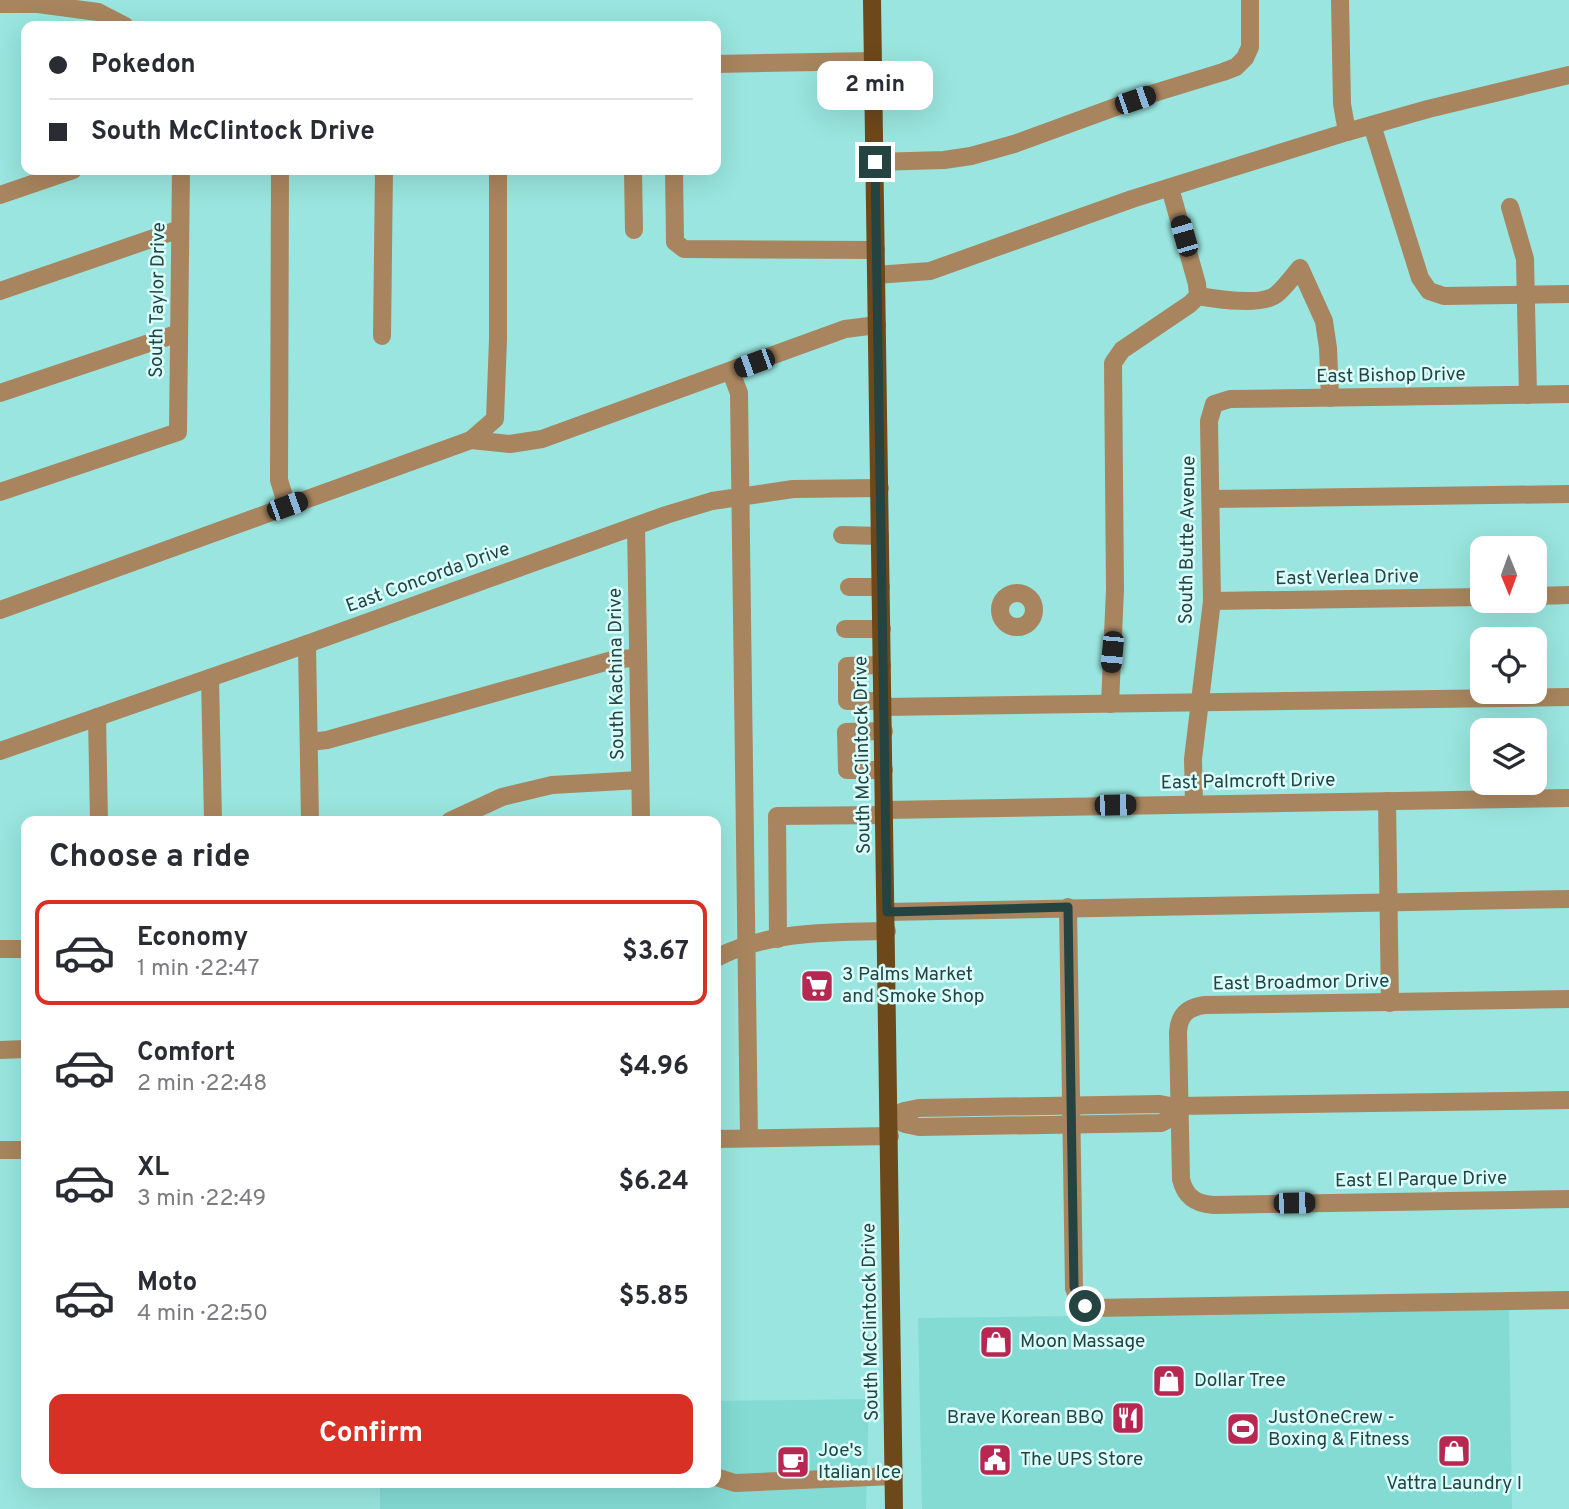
<!DOCTYPE html>
<meta charset="utf-8">
<style>
:root{--surface:#fff;--page:#f7f7f7;--text:#2b2b33;--muted:#7c7c81;--line:#e1e1e2;--accent:#d93025}
body{margin:0;font-family:Overpass,sans-serif;background:var(--page);color:var(--text);height:100vh;display:flex;flex-direction:column;font-size:26px;white-space:nowrap}
*{box-sizing:border-box;margin:0}
p{font-size:23px;color:var(--muted)}
.icon{flex:none;width:38px;height:38px;fill:none;stroke:currentColor;stroke-width:2;stroke-linecap:round;stroke-linejoin:round}
.map{position:relative;flex:1;overflow:hidden}
.drawer{position:absolute;left:21px;top:816px;width:700px;height:672px;display:flex;flex-direction:column;background:var(--surface);border-radius:14px;box-shadow:0 7px 28px #0002}
.drawer>*{flex:none}
.guide{position:absolute;left:21px;top:21px;width:700px;height:154px;border-radius:14px;box-shadow:0 7px 28px #0002;display:grid;align-content:center;height:154px;padding:0 28px;background:var(--surface)}
.needle{width:46px;rotate:179deg}
.controls{position:absolute;left:1470px;top:536px;display:grid;gap:14px}
.controls a{display:grid;place-items:center;width:77px;height:77px;border-radius:14px;background:var(--surface);box-shadow:0 7px 28px #0002;font-size:35px}
.end{position:absolute;width:32px;height:32px;margin:-16px;border:9px solid #244341;background:#fff;box-shadow:0 0 0 4px #fff}
.from{border-radius:50%}
.bubble{position:absolute;height:49px;border-radius:14px;background:var(--surface);box-shadow:0 7px 28px #0002;font-size:23px;font-weight:700;line-height:49px;text-align:center}
.car{position:absolute;width:21px;height:42px;margin:-21px -10px;border-radius:9px;box-shadow:0 0 5px 2px #0007;background:linear-gradient(#222 24%,#8ab4d8 0 40%,#222 0 76%,#8ab4d8 0 86%,#222 0)}
.guide b{display:flex;align-items:center;gap:24px;height:66px;font-size:26px}
.guide b+b{border-top:2px solid var(--line)}
.guide i{width:18px;height:18px;background:var(--text)}
ul{padding:0;list-style:none}
li{display:flex;align-items:center;gap:21px;height:105px;margin:0 14px 10px;padding:0 14px;border:4px solid transparent;border-radius:14px}
li div{flex:1}
li b{display:block;font-size:26px}
li em{font-style:normal;font-weight:700}
li.on{border-color:var(--accent)}
li>.icon{width:63px;height:63px;stroke-width:1.5}
h2{padding:0 28px;font-size:32px;line-height:84px}
.action{display:flex;gap:14px;margin-top:auto;padding:14px 28px}
.action a{flex:1;height:80px;border-radius:14px;background:var(--accent);color:#fff;font-size:28px;font-weight:700;line-height:80px;text-align:center}
.map>svg:first-child{display:block}
</style>
<div class="map">
<svg width="1569" height="1509" viewBox="0 0 1569 1509">
<rect width="100%" height="100%" fill="#9ae5df"/>
<g fill="#84dbd4">
<polygon points="1509,1310 1512,1509 922,1509 918,1318"/>
<polygon points="869,1399 866,1509 380,1509 380,1482 716,1482 716,1401"/>
</g>
<g fill="none" stroke-linecap="round" stroke-linejoin="round">
<g stroke="#a8855e" stroke-width="18">
<polyline points="1340,0 1342,104 1347,132"/>
<polyline points="0,4 38,4 98,12 125,26"/>
<polyline points="716,64 873,61"/>
<polyline points="1372,125 1420,278 1429,291 1444,296 1569,294"/>
<polyline points="875,162 944,160 971,156 1014,144 1151,94 1223,72 1236,67 1245,58 1250,47 1250,0"/>
<polyline points="280,170 279,480 287,506"/>
<polyline points="633,170 634,230"/>
<polyline points="674,170 675,242 684,249 876,250"/>
<polyline points="0,195 73,170"/>
<polyline points="1510,207 1525,259 1528,395"/>
<polyline points="876,275 930,271 1132,199 1347,132 1428,109 1569,75"/>
<polyline points="0,291 180,229"/>
<path d="M 1198,296 C 1216,299 1264,307 1278,293 C 1286,286 1293,276 1300,268 L 1324,321 L 1328,348 L 1330,398"/>
<polyline points="382,336 384,170"/>
<polyline points="731,372 739,393 749,1138"/>
<polyline points="0,393 179,333"/>
<polyline points="471,440 510,444 542,439 845,329 877,325"/>
<polyline points="0,492 178,432 181,170"/>
<polyline points="1211,499 1569,494"/>
<polyline points="636,526 641,821"/>
<polyline points="842,535 880,536"/>
<polyline points="849,587 881,587"/>
<circle cx="1017" cy="610" r="17"/>
<polyline points="1535,596 1569,595"/>
<polyline points="1212,601 1482,597"/>
<polyline points="0,610 471,440 495,419 498,339 498,170"/>
<polyline points="845,629 882,629"/>
<polyline points="307,644 310,821"/>
<polyline points="882,665 847,666 847,701 883,701"/>
<polyline points="210,678 213,821"/>
<polyline points="1110,704 1115,589 1113,363 1122,350 1190,304 1198,296 1197,284 1170,188"/>
<polyline points="883,707 1569,697"/>
<polyline points="97,717 99,821"/>
<polyline points="884,731 846,732 847,770 884,770"/>
<polyline points="309,742 327,740 616,659 638,658"/>
<polyline points="0,751 307,644 666,515 712,501 793,489 880,488"/>
<polyline points="1387,801 1390,1003"/>
<polyline points="1194,804 1193,759 1212,601 1209,421 1214,404 1230,399 1569,394"/>
<polyline points="885,810 1569,798"/>
<polyline points="450,821 502,797 552,785 640,780"/>
<polyline points="1068,907 1074,1288 1079,1301 1092,1308 1569,1300"/>
<polyline points="886,912 1569,899"/>
<polyline points="778,939 777,816 885,815"/>
<polyline points="0,949 26,949"/>
<path d="M 716,958 C 767,931 830,932 887,931"/>
<path d="M 1569,999 L 1205,1005 C 1188,1007 1179,1015 1178,1032 L 1181,1179 C 1185,1197 1196,1204 1214,1205 L 1569,1199"/>
<polyline points="0,1050 26,1049"/>
<polygon points="1160,1104 1170,1106 1179,1114 1161,1123 919,1127 905,1124 889,1117 904,1111 919,1108"/>
<polyline points="1179,1106 1569,1100"/>
<polyline points="716,1139 890,1136"/>
<polyline points="0,1150 26,1150"/>
<polyline points="716,1477 735,1483 894,1476"/>
</g>
<polyline stroke="#6d481a" stroke-width="18" points="872,0 894,1509"/>
</g>
<g fill="none" stroke-linecap="round" stroke-linejoin="round">
<polyline stroke="#244341" stroke-width="9" points="875,162 887,912 1068,907 1074,1287 1079,1301 1085,1306"/>
</g>
<defs>
<symbol id="supermarket-square" viewBox="-11 -11 22 22"><rect x="-9" y="-9" width="18" height="18" rx="4" fill="#b72752" stroke="#dafefb"/><path d="M-6-5.5h2.5l.6 2H6L4.5 2H-2.5L-4.4-4H-6ZM-1.5 3.2a1.3 1.3 0 1 0 .1 0ZM3 3.2a1.3 1.3 0 1 0 .1 0Z" fill="#fff"/></symbol>
<symbol id="shop-square" viewBox="-11 -11 22 22"><rect x="-9" y="-9" width="18" height="18" rx="4" fill="#b72752" stroke="#dafefb"/><path d="M-5-2.5h2.3a2.7 3.5 0 0 1 5.4 0H5L5.5 6h-11ZM-1.5-2.5h3a1.5 2.3 0 0 0-3 0Z" fill="#fff"/></symbol>
<symbol id="restaurant-square" viewBox="-11 -11 22 22"><rect x="-9" y="-9" width="18" height="18" rx="4" fill="#b72752" stroke="#dafefb"/><path d="M-5-6h1v4h1v-4h1v4h1v-4h1v5L-1.5 .5V6h-2V.5L-5-1ZM5-6V6H3V1.5H1.5Q1.5-4 5-6Z" fill="#fff"/></symbol>
<symbol id="stadium-square" viewBox="-11 -11 22 22"><rect x="-9" y="-9" width="18" height="18" rx="4" fill="#b72752" stroke="#dafefb"/><path d="M0-5a6.5 5 0 1 0 0 10a6.5 5 0 1 0 0-10ZM-3.5-1.8h7v3.6h-7Z" fill="#fff"/></symbol>
<symbol id="civic-square" viewBox="-11 -11 22 22"><rect x="-9" y="-9" width="18" height="18" rx="4" fill="#b72752" stroke="#dafefb"/><path d="M-.6-6.5H3V-4.5H.6V-3L4-1V1h2V6H-6V1h2V-1L-.6-3ZM-1.2 2.5V6h2.4V2.5Z" fill="#fff"/></symbol>
<symbol id="cafe-square" viewBox="-11 -11 22 22"><rect x="-9" y="-9" width="18" height="18" rx="4" fill="#b72752" stroke="#dafefb"/><path d="M-5.5-4.5H6V0H3Q3 3.5 0 3.5H-2.5Q-5.5 3.5-5.5 0ZM3-3.2v2h1.7v-2ZM-6 4.5H4V6H-6Z" fill="#fff"/></symbol>
</defs>
<g fill-rule="evenodd">
<use href="#supermarket-square" x="798" y="967" width="38" height="38"/>
<use href="#shop-square" x="977" y="1323" width="38" height="38"/>
<use href="#shop-square" x="1150" y="1362" width="38" height="38"/>
<use href="#restaurant-square" x="1109" y="1399" width="38" height="38"/>
<use href="#stadium-square" x="1224" y="1410" width="38" height="38"/>
<use href="#shop-square" x="1435" y="1432" width="38" height="38"/>
<use href="#civic-square" x="976" y="1441" width="38" height="38"/>
<use href="#cafe-square" x="774" y="1443" width="38" height="38"/>
</g>
<g text-anchor="middle" dominant-baseline="central" stroke-width="5" stroke-linejoin="round" paint-order="stroke">
<g font-size="19" fill="#244341" stroke="#dafefb">
<text transform="translate(158 300) rotate(-89)">South Taylor Drive</text>
<text transform="translate(1391 376) rotate(-1)">East Bishop Drive</text>
<text transform="translate(1188 540) rotate(-89)">South Butte Avenue</text>
<text transform="translate(428 578) rotate(-20)">East Concorda Drive</text>
<text transform="translate(1347 578) rotate(-1)">East Verlea Drive</text>
<text transform="translate(617 674) rotate(-91)">South Kachina Drive</text>
<text transform="translate(863 755) rotate(-91)">South McClintock Drive</text>
<text transform="translate(1248 782) rotate(-1)">East Palmcroft Drive</text>
<text transform="translate(1301 983) rotate(-1)">East Broadmor Drive</text>
<text transform="translate(1421 1180) rotate(-1)">East El Parque Drive</text>
<text transform="translate(871 1322) rotate(-91)">South McClintock Drive</text>
</g>
<g font-size="19" fill="#244341" stroke="#dafefb" text-anchor="start">
<text x="842" y="975">3 Palms Market<tspan x="842" dy="22">and Smoke Shop</tspan></text>
<text x="1020" y="1342">Moon Massage</text>
<text x="1194" y="1381">Dollar Tree</text>
<text x="1104" y="1418" text-anchor="end">Brave Korean BBQ</text>
<text x="1268" y="1418">JustOneCrew -<tspan x="1268" dy="22">Boxing &amp; Fitness</tspan></text>
<text x="818" y="1451">Joe's<tspan x="818" dy="22">Italian Ice</tspan></text>
<text x="1020" y="1460">The UPS Store</text>
<text x="1454" y="1484" text-anchor="middle">Vattra Laundry I</text>
</g>
</g>
</svg>
<div class="controls">
<a><svg class="needle" viewBox="-14 -14 28 28"><path d="M0-13l5 13h-10z" fill="#e53935"/><path d="M0 13l5-13h-10z" fill="#7c7c81"/></svg></a>
<a><svg class="icon" aria-label="locate" viewBox="0 0 24 24"><circle cx="12" cy="12" r="6"/><path d="M12 2v4M12 18v4M2 12h4M18 12h4"/></svg></a>
<a><svg class="icon" aria-label="layers" viewBox="0 0 24 24"><path d="M12 4l9 5-9 5-9-5zM3 14l9 5 9-5"/></svg></a>
</div>
<i class="end from" style="left:1085px;top:1306px"></i>
<i class="end" style="left:875px;top:162px"></i>
<div class="bubble" style="left:817px;top:61px;width:116px">2 min</div>
<i class="car" style="left:1135px;top:100px;rotate:71deg"></i>
<i class="car" style="left:1184px;top:236px;rotate:344deg"></i>
<i class="car" style="left:754px;top:363px;rotate:250deg"></i>
<i class="car" style="left:287px;top:506px;rotate:70deg"></i>
<i class="car" style="left:1112px;top:652px;rotate:185deg"></i>
<i class="car" style="left:1115px;top:805px;rotate:89deg"></i>
<i class="car" style="left:1294px;top:1203px;rotate:89deg"></i>
<div class="guide">
<b><i class="from"></i>Pokedon</b>
<b><i></i>South McClintock Drive</b>
</div>
<section class="drawer">
<h2>Choose a ride</h2>
<ul>
<li class="on"><svg class="icon" aria-label="car" viewBox="0 0 24 24"><path d="M5 17H2v-5l4-1 3-4h7l3 4 3 1v5h-3M9 17h6M6 11h13"/><circle cx="7" cy="17" r="2"/><circle cx="17" cy="17" r="2"/></svg><div><b>Economy</b><p>1 min · 22:47</p></div><em>$3.67</em></li>
<li><svg class="icon" aria-label="car" viewBox="0 0 24 24"><path d="M5 17H2v-5l4-1 3-4h7l3 4 3 1v5h-3M9 17h6M6 11h13"/><circle cx="7" cy="17" r="2"/><circle cx="17" cy="17" r="2"/></svg><div><b>Comfort</b><p>2 min · 22:48</p></div><em>$4.96</em></li>
<li><svg class="icon" aria-label="car" viewBox="0 0 24 24"><path d="M5 17H2v-5l4-1 3-4h7l3 4 3 1v5h-3M9 17h6M6 11h13"/><circle cx="7" cy="17" r="2"/><circle cx="17" cy="17" r="2"/></svg><div><b>XL</b><p>3 min · 22:49</p></div><em>$6.24</em></li>
<li><svg class="icon" aria-label="car" viewBox="0 0 24 24"><path d="M5 17H2v-5l4-1 3-4h7l3 4 3 1v5h-3M9 17h6M6 11h13"/><circle cx="7" cy="17" r="2"/><circle cx="17" cy="17" r="2"/></svg><div><b>Moto</b><p>4 min · 22:50</p></div><em>$5.85</em></li>
</ul>
<div class="action"><a>Confirm</a></div>
</section>
</div>
